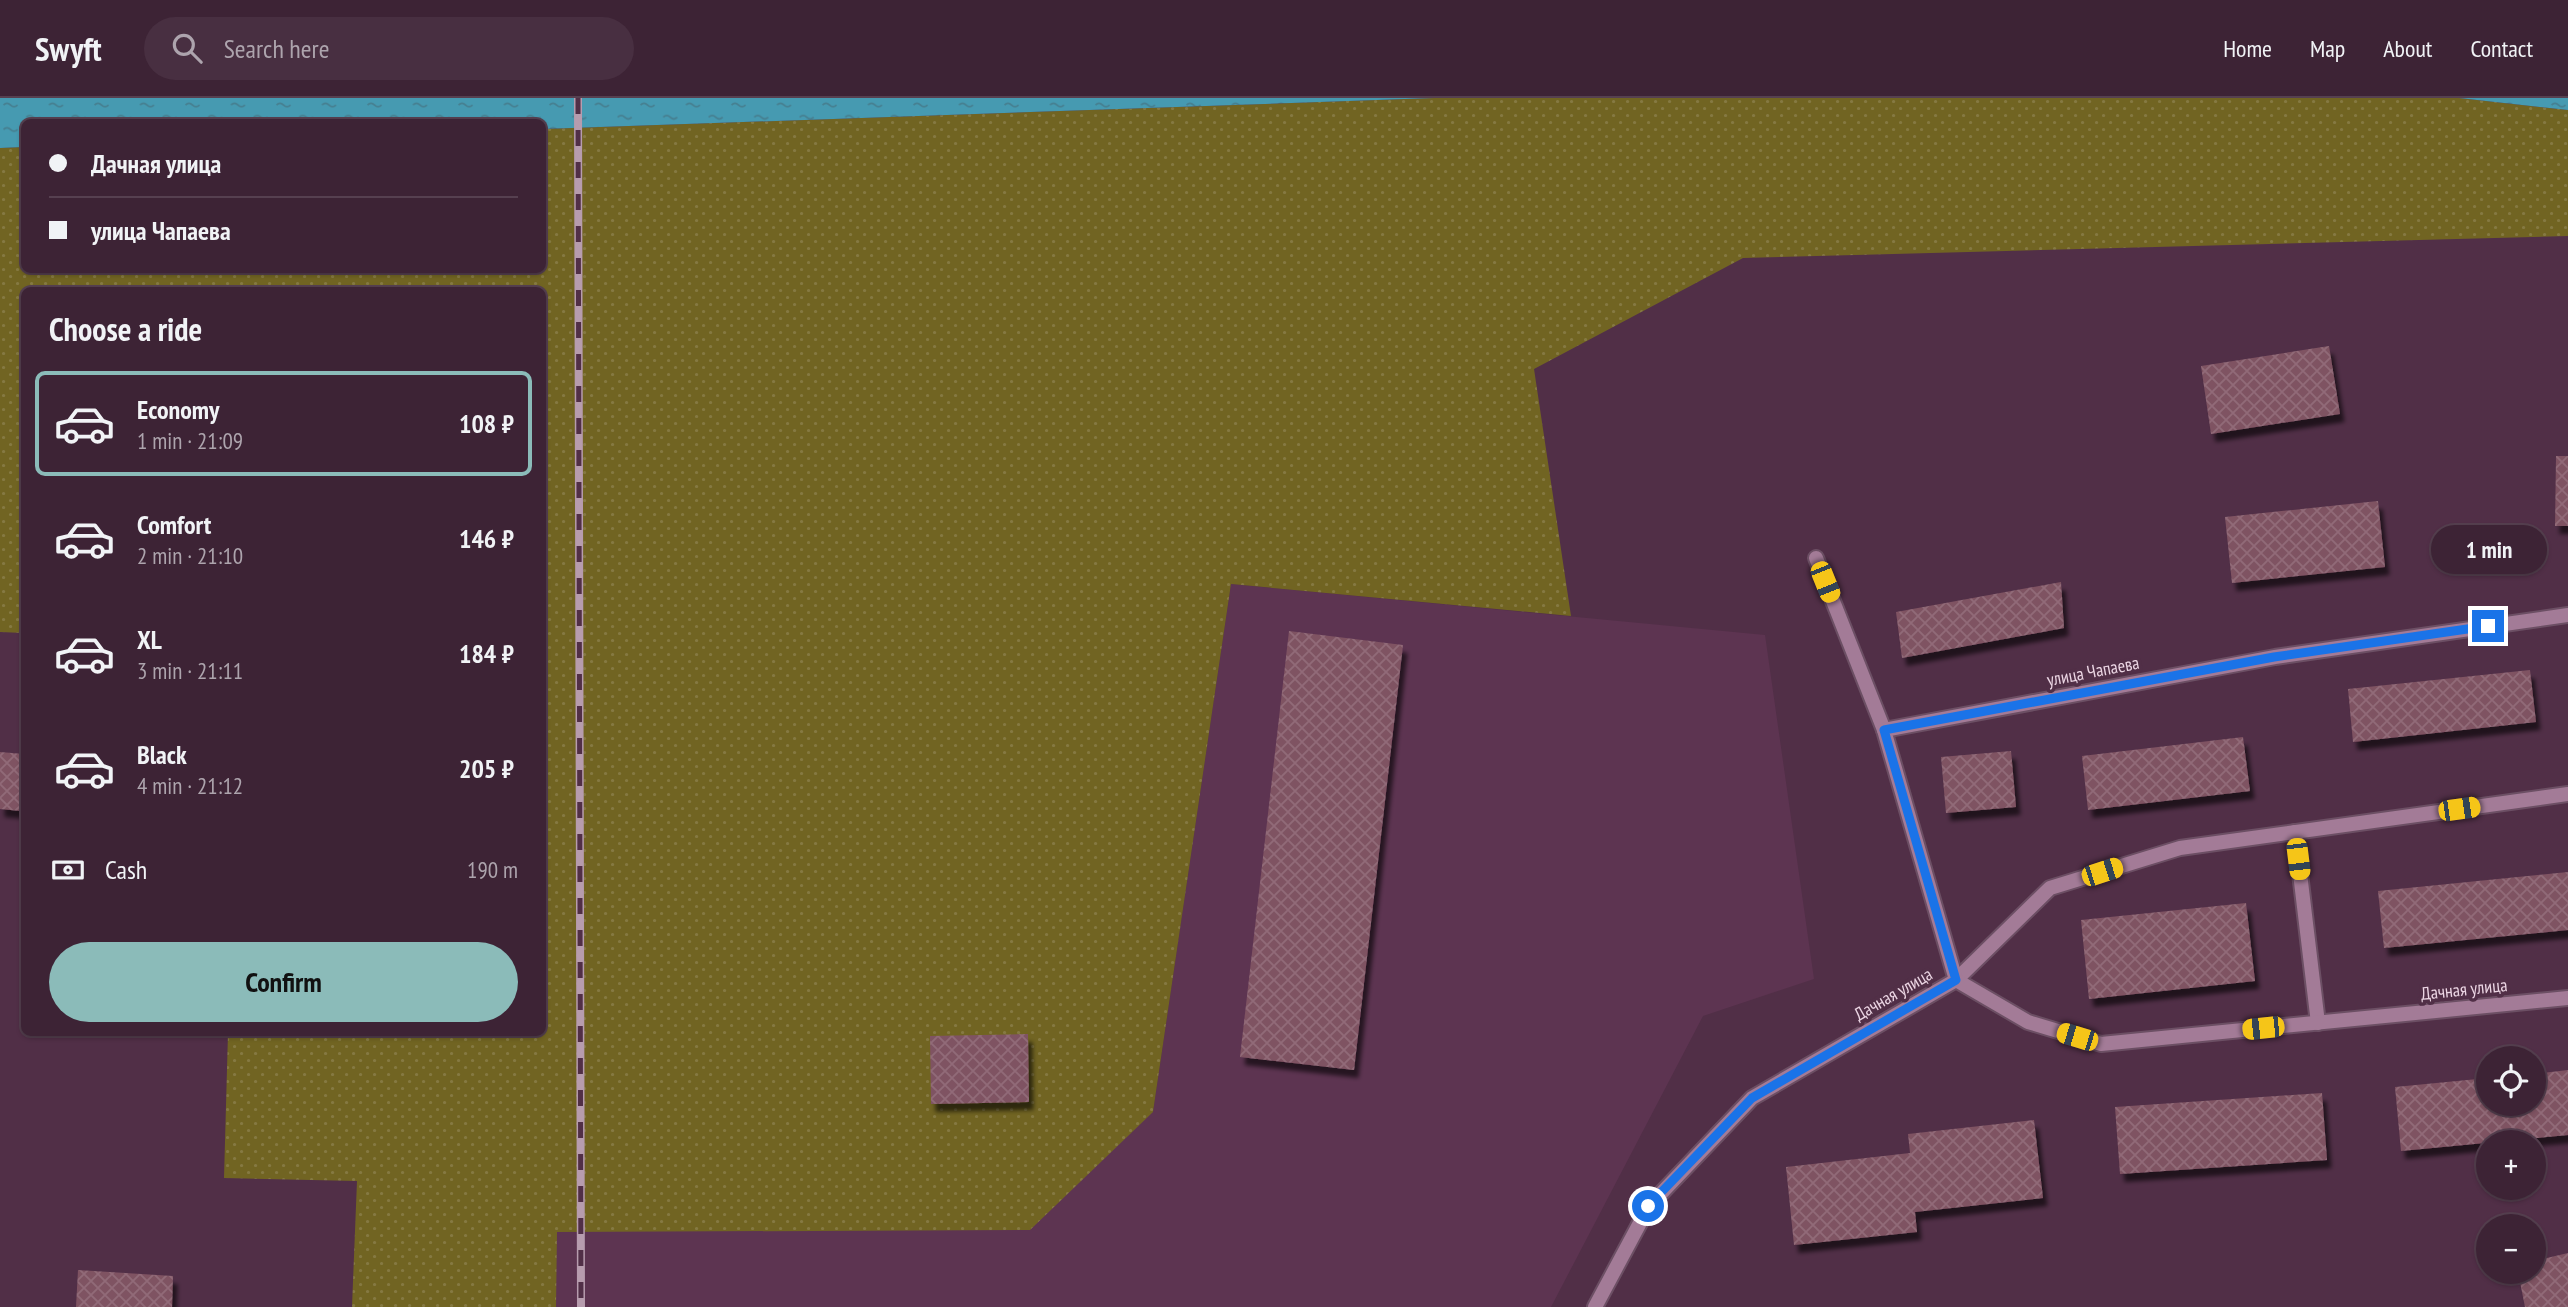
<!DOCTYPE html>
<meta charset="utf-8">
<style>
:root{--surface:#3d2335;--page:#482f41;--text:#f1f3f6;--muted:#ada4ad;--line:#564050;--accent:#8bbbb9}
body{margin:0;font-family:"PT Sans Narrow",sans-serif;background:var(--page);color:var(--text);height:100vh;display:flex;flex-direction:column;font-size:26px;white-space:nowrap}
*{box-sizing:border-box;margin:0}
p{font-size:23px;color:var(--muted)}
.icon{flex:none;width:38px;height:38px;fill:none;stroke:currentColor;stroke-width:2;stroke-linecap:round;stroke-linejoin:round}
.map{position:relative;flex:1;overflow:hidden}
.details{position:absolute;left:21px;top:189px;width:525px;height:749px;display:flex;flex-direction:column;background:var(--surface);border-radius:10px;box-shadow:0 2px 5px #0004,0 0 0 2px var(--line)}
.details>*{flex:none}
.top-card{position:absolute;left:21px;top:21px;width:525px;height:154px;border-radius:10px;box-shadow:0 2px 5px #0004,0 0 0 2px var(--line);display:grid;align-content:center;height:154px;padding:0 28px;background:var(--surface)}
.fabs{position:absolute;left:2476px;top:948px;display:grid;gap:14px}
.fabs a{display:grid;place-items:center;width:70px;height:70px;border-radius:50%;background:var(--surface);box-shadow:0 2px 5px #0004,0 0 0 2px var(--line);font-size:35px}
.end{position:absolute;width:32px;height:32px;margin:-16px;border:9px solid #1a73e8;background:#fff;box-shadow:0 0 0 4px #fff}
.from{border-radius:50%}
.bubble{position:absolute;height:49px;border-radius:24px;background:var(--surface);box-shadow:0 2px 5px #0004,0 0 0 2px var(--line);font-size:23px;font-weight:600;line-height:49px;text-align:center}
.car{position:absolute;width:21px;height:42px;margin:-21px -10px;border-radius:9px;box-shadow:0 0 5px 2px #0007;background:linear-gradient(#f5c518 24%,#345 0 40%,#f5c518 0 76%,#345 0 86%,#f5c518 0)}
.top-card b{display:flex;align-items:center;gap:24px;height:66px;font-size:26px}
.top-card b+b{border-top:2px solid var(--line)}
.top-card i{width:18px;height:18px;background:var(--text)}
ul{padding:0;list-style:none}
li{display:flex;align-items:center;gap:21px;height:105px;margin:0 14px 10px;padding:0 14px;border:4px solid transparent;border-radius:10px}
li div{flex:1}
li b{display:block;font-size:26px}
li em{font-style:normal;font-weight:600}
li.selected{border-color:var(--accent)}
li>.icon{width:63px;height:63px;stroke-width:1.5}
h2{padding:0 28px;font-size:32px;line-height:84px}
.pay{display:flex;align-items:center;gap:18px;height:77px;padding:0 28px;font-size:26px}
.pay p{margin-inline-start:auto}
.primary-button{display:flex;gap:14px;margin-top:auto;padding:14px 28px}
.primary-button a{flex:1;height:80px;border-radius:42px;background:var(--accent);color:#111;font-size:28px;font-weight:600;line-height:80px;text-align:center}
header{display:flex;align-items:center;gap:42px;box-sizing:border-box;height:98px;padding:0 35px;background:var(--surface);border-bottom:2px solid var(--line)}
header strong{font-size:33px}
nav{display:flex;gap:38px;margin-inline-start:auto;font-size:24px}
.search{width:490px;height:63px;background:var(--page);display:flex;align-items:center;gap:18px;box-sizing:border-box;padding:0 24px;border-radius:38px;color:var(--muted);font-size:26px}
.map>svg:first-child{display:block}
</style>
<header>
<strong>Swyft</strong>
<div class="search"><svg class="icon" aria-label="search" viewBox="0 0 24 24"><circle cx="10" cy="10" r="6"/><path d="M15 15l6 6"/></svg>Search here</div>
<nav><a>Home</a><a>Map</a><a>About</a><a>Contact</a></nav>
</header>
<div class="map">
<svg width="2568" height="1209" viewBox="0 0 2568 1209">
<defs>
<pattern id="grass-dots" width="8" height="8" patternUnits="userSpaceOnUse" patternTransform="scale(1.75)"><rect width="8" height="8" fill="#716422"/><path d="M2 2h.1M6 6h.1" fill="none" stroke="#857942" stroke-width="1.8" stroke-linecap="round"/></pattern>
<pattern id="water-ripples" width="26" height="14" patternUnits="userSpaceOnUse" patternTransform="scale(1.75)"><rect width="26" height="14" fill="#469ab1"/><path d="M2 4q2-2 4 0t4 0M15 11q2-2 4 0t4 0" fill="none" stroke="#467f90"/></pattern>
<pattern id="building-cross-hatch" width="8" height="8" patternUnits="userSpaceOnUse" patternTransform="scale(1.75)"><rect width="8" height="8" fill="#7f5362"/><path d="M0 0l8 8M0 8l8-8" fill="none" stroke="#916b78"/></pattern>
<filter id="shadow"><feDropShadow dx="4.5" dy="8" stdDeviation="2" flood-color="#0009"/></filter>
</defs>
<rect width="100%" height="100%" fill="#512f47"/>
<polygon fill="#5d3451" points="1231,486 1765,537 1814,881 1703,918 1551,1209 556,1209 556,1134 635,1132 1153,1014"/>
<polygon fill="url(#grass-dots)" points="1434,0 2459,0 2568,12 2568,138 1743,160 1534,271 1571,518 1231,486 1153,1014 1030,1132 557,1134 556,1209 352,1209 357,1083 224,1080 228,935 542,934 542,192 24,192 24,535 0,534 0,50 24,49 24,172 542,172 543,31"/>
<g fill="url(#water-ripples)">
<polygon points="0,0 1434,0 543,31 542,24 24,24 24,49 0,50"/>
<polygon points="2459,0 2568,0 2568,12"/>
</g>
<g fill="url(#building-cross-hatch)" filter="url(#shadow)">
<polygon points="2329,248 2340,316 2211,336 2201,268"/>
<polygon points="2556,358 2568,358 2568,428 2555,428"/>
<polygon points="2378,403 2385,469 2232,485 2225,419"/>
<polygon points="2061,484 2064,530 1902,560 1896,514"/>
<polygon points="1289,533 1403,547 1354,972 1240,959"/>
<polygon points="2530,572 2536,624 2353,644 2348,591"/>
<polygon points="2243,639 2250,693 2088,712 2082,658"/>
<polygon points="2011,653 2016,709 1946,715 1941,659"/>
<polygon points="0,654 24,656 21,713 0,711"/>
<polygon points="2568,774 2568,832 2384,850 2378,793"/>
<polygon points="2246,805 2255,883 2089,901 2081,822"/>
<polygon points="1028,936 1029,1004 931,1006 930,938"/>
<polygon points="2568,972 2568,1037 2401,1053 2395,989 2488,980 2488,1006 2534,1006 2534,976"/>
<polygon points="2322,995 2327,1062 2120,1076 2115,1009"/>
<polygon points="2034,1022 2043,1100 1915,1114 1917,1134 1794,1147 1786,1069 1910,1055 1908,1036"/>
<polygon points="2568,1155 2568,1209 2525,1209 2518,1174 2534,1174 2534,1163"/>
<polygon points="78,1172 173,1178 172,1209 76,1209"/>
</g>
<g fill="none" stroke-linecap="round" stroke-linejoin="round">
<defs>
<g id="lane">
<polyline points="1816,460 1884,632"/>
<polyline points="2295,734 2318,925"/>
<polyline points="1956,882 2050,790 2180,750 2568,696"/>
</g>
<g id="street">
<polyline points="1956,882 1884,632 2275,559 2568,517"/>
<polyline points="1595,1209 1649,1108 1752,1000 1956,882 2028,924 2101,946 2568,900"/>
</g>
</defs>
<use href="#lane" stroke="#6c4f64" stroke-width="18"/>
<use href="#street" stroke="#6c4f64" stroke-width="18"/>
<use href="#lane" stroke="#a37b97" stroke-width="14"/>
<use href="#street" stroke="#a37b97" stroke-width="14"/>
<defs>
<polyline id="rail" points="578,0 581,1209"/>
</defs>
<use href="#rail" stroke="#b79cae" stroke-width="8"/>
<use href="#rail" stroke="#512f47" stroke-width="5" stroke-dasharray="16" stroke-linecap="butt"/>
</g>
<g fill="none" stroke-linecap="round" stroke-linejoin="round">
<polyline stroke="#1a73e8" stroke-width="9" points="1648,1108 1752,1000 1956,882 1884,632 2274,559 2488,528"/>
</g>
<g text-anchor="middle" dominant-baseline="central" stroke-width="7" stroke-linejoin="round" paint-order="stroke">
<g font-size="18" fill="#ecd6e4" stroke="#512f47">
<text transform="translate(2093 573) rotate(-11)">улица Чапаева</text>
<text transform="translate(2464 891) rotate(-6)">Дачная улица</text>
<text transform="translate(1893 896) rotate(-30)">Дачная улица</text>
</g>
</g>
</svg>
<div class="fabs">
<a><svg class="icon" aria-label="locate" viewBox="0 0 24 24"><circle cx="12" cy="12" r="6"/><path d="M12 2v4M12 18v4M2 12h4M18 12h4"/></svg></a>
<a>+</a>
<a>−</a>
</div>
<i class="end from" style="left:1648px;top:1108px"></i>
<i class="end" style="left:2488px;top:528px"></i>
<div class="bubble" style="left:2431px;top:427px;width:116px">1 min</div>
<i class="car" style="left:1825px;top:484px;rotate:158deg"></i>
<i class="car" style="left:2459px;top:711px;rotate:82deg"></i>
<i class="car" style="left:2298px;top:761px;rotate:173deg"></i>
<i class="car" style="left:2102px;top:774px;rotate:72deg"></i>
<i class="car" style="left:2263px;top:930px;rotate:264deg"></i>
<i class="car" style="left:2077px;top:939px;rotate:287deg"></i>
<div class="top-card">
<b><i class="from"></i>Дачная улица</b>
<b><i></i>улица Чапаева</b>
</div>
<section class="details">
<h2>Choose a ride</h2>
<ul>
<li class="selected"><svg class="icon" aria-label="car" viewBox="0 0 24 24"><path d="M5 17H2v-5l4-1 3-4h7l3 4 3 1v5h-3M9 17h6M6 11h13"/><circle cx="7" cy="17" r="2"/><circle cx="17" cy="17" r="2"/></svg><div><b>Economy</b><p>1 min · 21:09</p></div><em>108 ₽</em></li>
<li><svg class="icon" aria-label="car" viewBox="0 0 24 24"><path d="M5 17H2v-5l4-1 3-4h7l3 4 3 1v5h-3M9 17h6M6 11h13"/><circle cx="7" cy="17" r="2"/><circle cx="17" cy="17" r="2"/></svg><div><b>Comfort</b><p>2 min · 21:10</p></div><em>146 ₽</em></li>
<li><svg class="icon" aria-label="car" viewBox="0 0 24 24"><path d="M5 17H2v-5l4-1 3-4h7l3 4 3 1v5h-3M9 17h6M6 11h13"/><circle cx="7" cy="17" r="2"/><circle cx="17" cy="17" r="2"/></svg><div><b>XL</b><p>3 min · 21:11</p></div><em>184 ₽</em></li>
<li><svg class="icon" aria-label="car" viewBox="0 0 24 24"><path d="M5 17H2v-5l4-1 3-4h7l3 4 3 1v5h-3M9 17h6M6 11h13"/><circle cx="7" cy="17" r="2"/><circle cx="17" cy="17" r="2"/></svg><div><b>Black</b><p>4 min · 21:12</p></div><em>205 ₽</em></li>
</ul>
<div class="pay"><svg class="icon" aria-label="cash" viewBox="0 0 24 24"><path d="M3 7h18v10H3z"/><circle cx="12" cy="12" r="2"/></svg>Cash<p>190 m</p></div>
<div class="primary-button"><a>Confirm</a></div>
</section>
</div>
